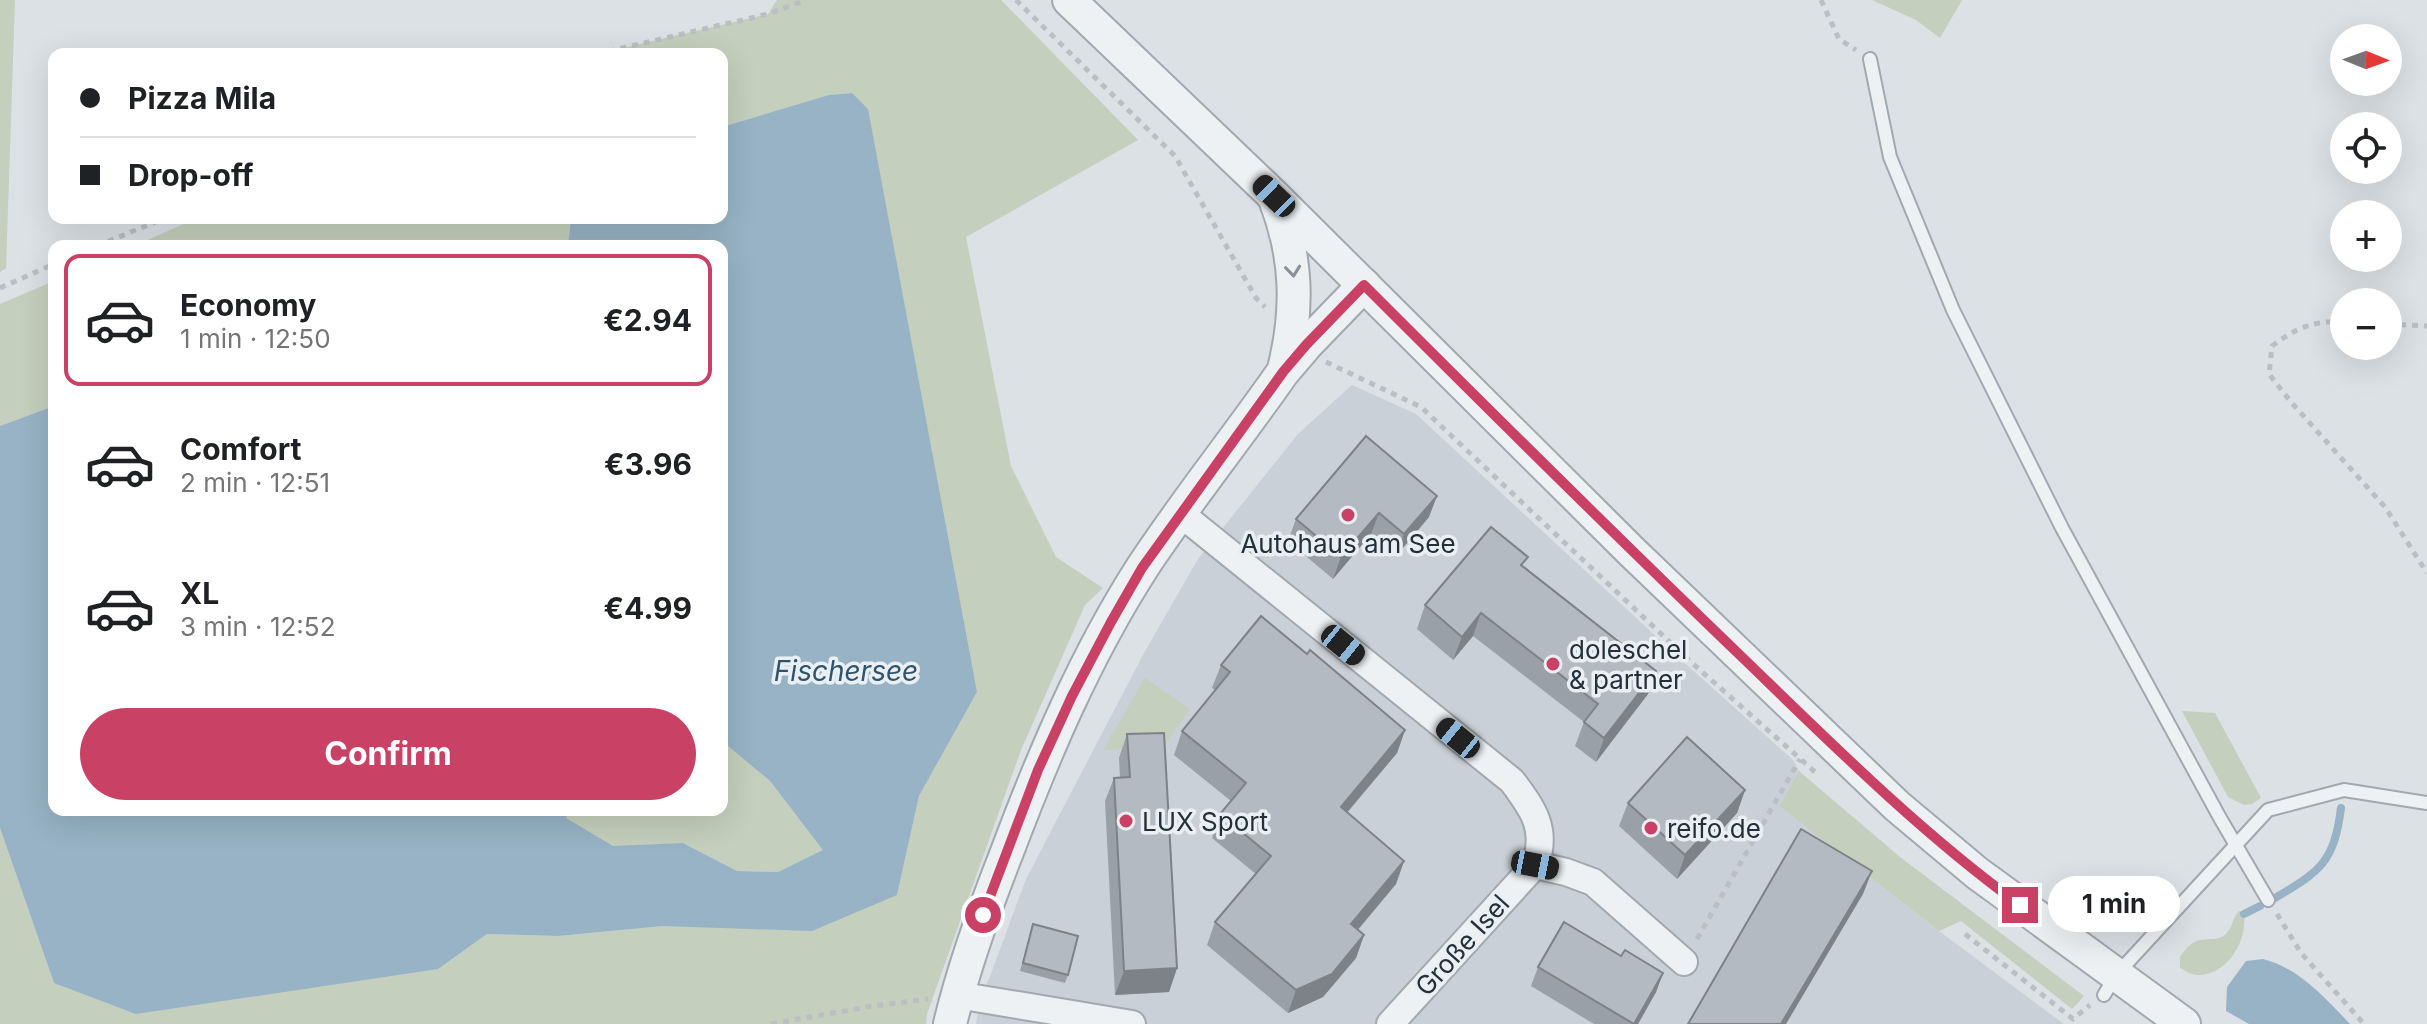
<!DOCTYPE html>
<meta charset="utf-8">
<style>
:root{--surface:#fff;--page:#f6f6f6;--text:#202124;--muted:#757577;--line:#e0e0e0;--accent:#ca4166}
body{margin:0;font-family:Inter,sans-serif;background:var(--page);color:var(--text);height:100vh;display:flex;flex-direction:column;font-size:30px;white-space:nowrap}
*{box-sizing:border-box;margin:0}
p{font-size:26px;color:var(--muted)}
.icon{flex:none;width:44px;height:44px;fill:none;stroke:currentColor;stroke-width:2;stroke-linecap:round;stroke-linejoin:round}
.map{position:relative;flex:1;overflow:hidden}
.drawer{position:absolute;left:48px;top:240px;width:680px;height:576px;display:flex;flex-direction:column;background:var(--surface);border-radius:16px;box-shadow:0 8px 32px #0002}
.drawer>*{flex:none}
.banner{position:absolute;left:48px;top:48px;width:680px;height:176px;border-radius:16px;box-shadow:0 8px 32px #0002;display:grid;align-content:center;height:176px;padding:0 32px;background:var(--surface)}
.needle{width:52px;rotate:91deg}
.fabs{position:absolute;left:2330px;top:24px;display:grid;gap:16px}
.fabs a{display:grid;place-items:center;width:72px;height:72px;border-radius:50%;background:var(--surface);box-shadow:0 8px 32px #0002;font-size:40px}
.end{position:absolute;width:36px;height:36px;margin:-18px;border:10px solid #ca4166;background:#fff;box-shadow:0 0 0 4px #fff}
.from{border-radius:50%}
.bubble{position:absolute;height:56px;border-radius:28px;background:var(--surface);box-shadow:0 8px 32px #0002;font-size:26px;font-weight:700;line-height:56px;text-align:center}
.car{position:absolute;width:24px;height:48px;margin:-24px -12px;border-radius:10px;box-shadow:0 0 6px 2px #0007;background:linear-gradient(#222 24%,#8ab4d8 0 40%,#222 0 76%,#8ab4d8 0 86%,#222 0)}
.banner b{display:flex;align-items:center;gap:28px;height:76px;font-size:30px}
.banner b+b{border-top:2px solid var(--line)}
.banner i{width:20px;height:20px;background:var(--text)}
ul{padding:14px 0 0;list-style:none}
li{display:flex;align-items:center;gap:24px;height:132px;margin:0 16px 12px;padding:0 16px;border:4px solid transparent;border-radius:16px}
li div{flex:1}
li b{display:block;font-size:30px}
li em{font-style:normal;font-weight:700}
li.on{border-color:var(--accent)}
li>.icon{width:72px;height:72px;stroke-width:1.5}
.primary-button{display:flex;gap:16px;margin-top:auto;padding:16px 32px}
.primary-button a{flex:1;height:92px;border-radius:48px;background:var(--accent);color:#fff;font-size:32px;font-weight:700;line-height:92px;text-align:center}
.map>svg:first-child{display:block}
</style>
<div class="map">
<svg width="2427" height="1024" viewBox="0 0 2427 1024">
<rect width="100%" height="100%" fill="#dbe1e5"/>
<polygon fill="#cad0d7" points="1352,385 1416,414 1688,666 1793,760 1799,771 1779,806 1939,931 2064,1024 976,1024 979,1006 1026,879 1144,653 1198,559 1298,434"/>
<g fill="#c4cfbd">
<polygon points="0,0 15,0 6,268 0,272"/>
<polygon points="777,0 1001,0 1138,140 966,237 1011,466 1056,557 1103,588 1085,605 1021,750 927,1014 926,1024 0,1024 0,828 54,983 438,969 487,934 558,936 663,926 897,895 919,796 977,692 852,93 830,95 722,127 722,54 597,54 768,14"/>
<polygon points="1872,0 1962,0 1940,38 1916,20"/>
<polygon points="197,218 571,218 568,246 134,246"/>
<polygon points="54,281 54,406 0,426 0,304"/>
<polygon points="1145,678 1190,709 1163,748 1103,750"/>
<polygon points="2182,711 2215,713 2261,798 2252,804 2244,805 2228,797"/>
<polygon points="722,746 728,746 770,781 824,850 778,872 737,871 683,843 613,847 565,818 570,810 722,810"/>
<polygon points="1799,771 1900,857 2084,996 2072,1009 1961,921 1939,931 1779,806"/>
<path d="M 2239,911 L 2243,912 C 2250,938 2227,976 2198,975 C 2191,975 2186,971 2180,968 L 2180,957 C 2185,950 2191,942 2200,940 C 2209,938 2219,941 2226,934 C 2232,928 2233,917 2239,911 Z"/>
</g>
<g fill="#97b3c5">
<polygon points="852,93 868,109 977,692 919,796 897,895 812,931 663,926 558,936 487,934 438,969 136,1014 54,983 0,828 0,426 54,406 54,810 570,810 566,818 613,846 683,843 737,871 778,872 823,850 770,781 728,746 722,746 722,246 568,246 571,218 722,218 722,127 829,95"/>
<path d="M 2263,959 C 2299,968 2325,998 2350,1024 L 2249,1024 L 2226,1011 L 2227,987 L 2246,961 Z"/>
</g>
<g fill="none" stroke-linecap="round" stroke-linejoin="round">
<g stroke="#97b3c5" stroke-width="8">
<path d="M 2275,898 C 2320,871 2334,863 2341,808"/>
<polyline points="2244,914 2260,906"/>
</g>
<defs>
<g id="service">
<polyline points="1870,59 1890,157 1953,310 2062,528 2220,818 2268,900"/>
<polyline points="2104,995 2116,975 2268,810 2344,790 2427,803"/>
</g>
<g id="minor">
<path d="M 1181,514 L 1512,781 C 1533,809 1548,829 1535,865 L 1390,1024"/>
<polyline points="1535,865 1566,872 1593,882 1684,962"/>
<polyline points="957,995 1132,1024"/>
</g>
<g id="tertiary">
<polyline points="1069,0 1274,196 1631,551 1897,806 1977,873 2184,1024"/>
<path d="M 1275,199 C 1297,256 1299,309 1284,369"/>
<path d="M 950,1024 C 964,965 985,908 1007,852 C 1044,754 1085,657 1142,568 C 1186,501 1237,438 1283,372 L 1306,345 L 1364,285"/>
</g>
</defs>
<use href="#service" stroke="#a1a8af" stroke-width="16"/>
<use href="#minor" stroke="#a1a8af" stroke-width="30"/>
<use href="#tertiary" stroke="#a1a8af" stroke-width="36"/>
<g stroke="#babfc4" stroke-width="5" stroke-dasharray="6 6" stroke-linecap="butt">
<polyline points="1016,0 1175,156 1256,298 1265,307"/>
<polyline points="1821,0 1839,39 1856,50"/>
<polyline points="597,54 768,14 806,0"/>
<polyline points="97,246 165,218"/>
<polyline points="0,288 54,264"/>
<path d="M 2344,322 C 2314,320 2296,328 2272,346 L 2269,374 L 2291,402 L 2385,507 L 2427,573"/>
<polyline points="2388,324 2427,326"/>
<polyline points="1326,362 1421,407 1691,662 1815,772"/>
<polyline points="2277,914 2301,953 2364,1024"/>
<polyline points="1965,934 2073,1019 2090,1005"/>
<polyline points="1697,939 1800,759"/>
<polyline points="771,1024 873,1006 928,999"/>
</g>
<use href="#service" stroke="#eef1f4" stroke-width="12"/>
<use href="#minor" stroke="#eef1f4" stroke-width="26"/>
<use href="#tertiary" stroke="#eef1f4" stroke-width="32"/>
</g>
<g fill="#9aa0a7">
<polygon points="1366,436 1429,517 1396,556 1371,534 1333,579 1288,541 1296,519"/>
<polygon points="1524,568 1648,694 1596,762 1575,746 1584,722 1473,636 1453,660 1417,629 1425,605"/>
<polygon points="1307,654 1405,730 1397,753 1347,813 1404,861 1396,884 1358,930 1364,935 1356,958 1323,997 1288,1013 1207,945 1215,922 1256,874 1212,838 1220,814 1231,801 1174,755 1182,731 1215,690 1212,688 1221,665"/>
<polygon points="1127,734 1177,968 1169,992 1115,995 1105,801 1114,778 1120,778 1119,758"/>
<polygon points="1745,790 1737,813 1677,879 1619,826 1628,803"/>
<polygon points="1033,924 1068,975 1065,983 1020,971"/>
<polygon points="1621,956 1663,973 1656,992 1638,1024 1594,1024 1531,986 1538,967"/>
</g>
<g fill="#7d8288">
<polygon points="1437,496 1429,517 1396,556 1404,534"/>
<polygon points="1379,513 1371,534 1333,579 1341,557"/>
<polygon points="1481,613 1473,636 1453,660 1462,637"/>
<polygon points="1656,671 1648,694 1596,762 1604,738"/>
<polygon points="1405,730 1397,753 1332,830 1341,807"/>
<polygon points="1745,790 1737,813 1677,879 1685,855"/>
<polygon points="1404,861 1396,884 1343,947 1351,924"/>
<polygon points="1872,871 1863,894 1786,1024 1781,1024"/>
<polygon points="1364,935 1356,958 1323,997 1288,1013 1296,990"/>
<polygon points="1177,968 1169,992 1115,995 1124,971"/>
<polygon points="1663,973 1656,992 1638,1024 1634,1024"/>
</g>
<g fill="#b3bac2" stroke="#7d8288" stroke-width="2">
<polygon points="1366,436 1437,496 1404,534 1379,513 1341,557 1296,519"/>
<polygon points="1491,527 1528,557 1521,565 1656,671 1604,738 1584,722 1598,704 1481,613 1462,637 1425,605"/>
<polygon points="1261,616 1307,654 1310,650 1405,730 1341,807 1404,861 1351,924 1364,935 1332,974 1296,990 1215,922 1271,856 1220,814 1246,783 1182,731 1230,672 1221,665"/>
<polygon points="1164,733 1177,968 1124,971 1114,778 1130,777 1127,734"/>
<polygon points="1687,737 1745,790 1685,855 1628,803"/>
<polygon points="1801,829 1872,871 1781,1024 1688,1024"/>
<polygon points="1564,922 1621,956 1625,950 1663,973 1634,1024 1538,967"/>
<polygon points="1033,924 1078,936 1068,975 1023,963"/>
</g>
<defs><path id="oneway-chevron" d="M-2-3.5L2.5 0L-2 3.5" fill="none" stroke-width="1.6" stroke-linecap="round" stroke-linejoin="round" transform="scale(2)"/></defs>
<use stroke="#8a9098" href="#oneway-chevron" transform="translate(1293 271) rotate(84)"/>
<g fill="none" stroke-linecap="round" stroke-linejoin="round">
<path stroke="#ca4166" stroke-width="10" d="M 983,915 L 1038,770 L 1072,696 L 1111,622 L 1142,568 L 1283,372 L 1306,345 L 1364,285 C 1490,411 1616,536 1744,659 C 1833,745 1920,832 2020,905"/>
</g>
<g fill="#ca4166" stroke="#eaeff3" stroke-width="3">
<circle cx="1348" cy="515" r="8"/>
<circle cx="1553" cy="664" r="8"/>
<circle cx="1126" cy="821" r="8"/>
<circle cx="1651" cy="828" r="8"/>
</g>
<g text-anchor="middle" dominant-baseline="central" stroke-width="7" stroke-linejoin="round" paint-order="stroke">
<g font-size="26" fill="#26303b" stroke="#eaeff3" text-anchor="start">
<text x="1348" y="543" text-anchor="middle">Autohaus am See</text>
<text x="1569" y="649">doleschel<tspan x="1569" dy="30">&amp; partner</tspan></text>
<text x="1142" y="821">LUX Sport</text>
<text x="1667" y="828">reifo.de</text>
</g>
<g font-size="26" fill="#26303b" stroke="#eaeff3">
<text transform="translate(1462 945) rotate(-48)">Große Isel</text>
</g>
<g font-size="28" font-style="italic" fill="#31546e" stroke="#eaeff3">
<text x="846" y="671">Fischersee</text>
</g>
</g>
</svg>
<div class="fabs">
<a><svg class="needle" viewBox="-14 -14 28 28"><path d="M0-13l5 13h-10z" fill="#e53935"/><path d="M0 13l5-13h-10z" fill="#757577"/></svg></a>
<a><svg class="icon" aria-label="locate" viewBox="0 0 24 24"><circle cx="12" cy="12" r="6"/><path d="M12 2v4M12 18v4M2 12h4M18 12h4"/></svg></a>
<a>+</a>
<a>−</a>
</div>
<i class="end from" style="left:983px;top:915px"></i>
<i class="end" style="left:2020px;top:905px"></i>
<div class="bubble" style="left:2048px;top:876px;width:132px">1 min</div>
<i class="car" style="left:1274px;top:196px;rotate:314deg"></i>
<i class="car" style="left:1343px;top:645px;rotate:129deg"></i>
<i class="car" style="left:1458px;top:738px;rotate:309deg"></i>
<i class="car" style="left:1535px;top:865px;rotate:101deg"></i>
<div class="banner">
<b><i class="from"></i>Pizza Mila</b>
<b><i></i>Drop-off</b>
</div>
<section class="drawer">
<ul>
<li class="on"><svg class="icon" aria-label="car" viewBox="0 0 24 24"><path d="M5 17H2v-5l4-1 3-4h7l3 4 3 1v5h-3M9 17h6M6 11h13"/><circle cx="7" cy="17" r="2"/><circle cx="17" cy="17" r="2"/></svg><div><b>Economy</b><p>1 min · 12:50</p></div><em>€2.94</em></li>
<li><svg class="icon" aria-label="car" viewBox="0 0 24 24"><path d="M5 17H2v-5l4-1 3-4h7l3 4 3 1v5h-3M9 17h6M6 11h13"/><circle cx="7" cy="17" r="2"/><circle cx="17" cy="17" r="2"/></svg><div><b>Comfort</b><p>2 min · 12:51</p></div><em>€3.96</em></li>
<li><svg class="icon" aria-label="car" viewBox="0 0 24 24"><path d="M5 17H2v-5l4-1 3-4h7l3 4 3 1v5h-3M9 17h6M6 11h13"/><circle cx="7" cy="17" r="2"/><circle cx="17" cy="17" r="2"/></svg><div><b>XL</b><p>3 min · 12:52</p></div><em>€4.99</em></li>
</ul>
<div class="primary-button"><a>Confirm</a></div>
</section>
</div>
